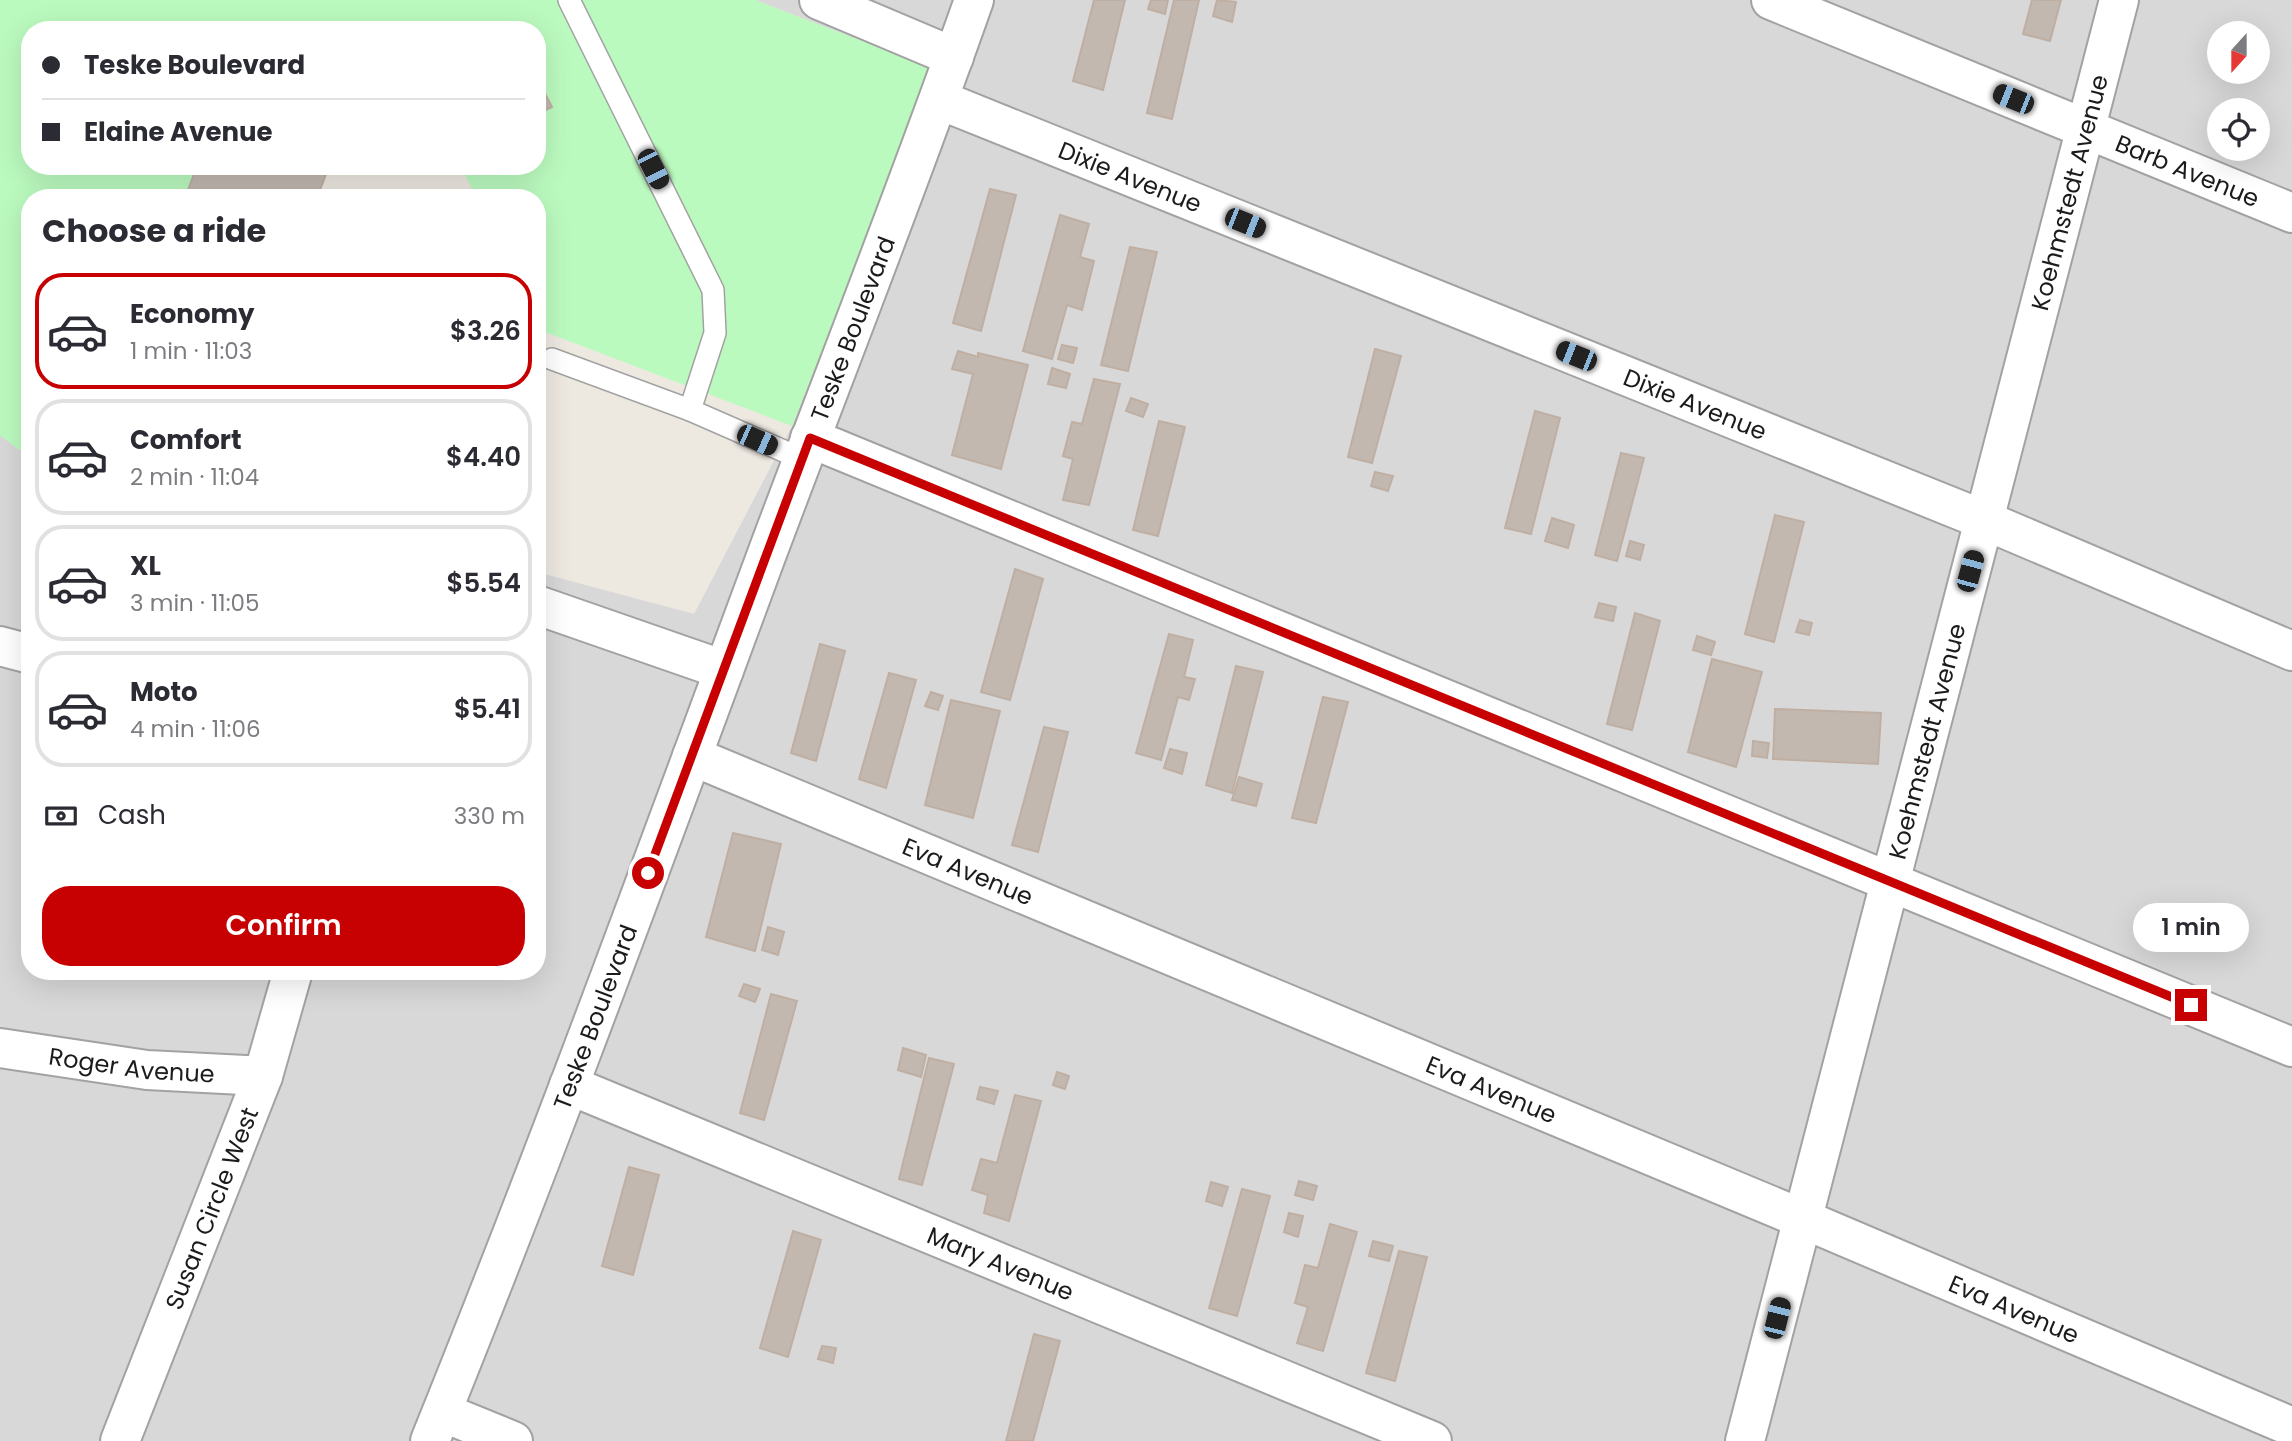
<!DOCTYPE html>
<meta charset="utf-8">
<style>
:root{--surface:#fff;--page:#f7f7f7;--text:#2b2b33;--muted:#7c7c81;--line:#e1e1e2;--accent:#c70002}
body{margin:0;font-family:Poppins,sans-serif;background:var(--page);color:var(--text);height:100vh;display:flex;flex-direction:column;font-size:26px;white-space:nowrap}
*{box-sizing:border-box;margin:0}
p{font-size:23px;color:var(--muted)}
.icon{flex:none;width:38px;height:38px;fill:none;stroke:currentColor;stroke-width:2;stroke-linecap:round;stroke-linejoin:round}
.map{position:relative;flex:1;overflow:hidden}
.panel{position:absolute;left:21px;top:189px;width:525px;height:791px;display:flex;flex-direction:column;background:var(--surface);border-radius:28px;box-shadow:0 7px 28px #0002}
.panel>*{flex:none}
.hud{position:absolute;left:21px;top:21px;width:525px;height:154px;border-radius:28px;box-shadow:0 7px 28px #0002;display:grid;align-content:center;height:154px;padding:0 21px;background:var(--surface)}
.needle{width:46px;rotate:201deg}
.fabs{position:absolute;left:2207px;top:21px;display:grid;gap:14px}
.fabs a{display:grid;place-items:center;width:63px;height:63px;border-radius:50%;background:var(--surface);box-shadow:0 7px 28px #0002;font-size:35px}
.end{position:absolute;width:32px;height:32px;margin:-16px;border:9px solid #c70002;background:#fff;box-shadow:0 0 0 4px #fff}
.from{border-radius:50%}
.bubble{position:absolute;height:49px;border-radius:24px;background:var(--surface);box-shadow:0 7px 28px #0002;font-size:23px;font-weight:600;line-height:49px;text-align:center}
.car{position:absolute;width:21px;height:42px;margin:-21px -10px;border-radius:9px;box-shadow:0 0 5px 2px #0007;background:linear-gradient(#222 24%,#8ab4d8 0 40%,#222 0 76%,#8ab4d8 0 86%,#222 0)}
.hud b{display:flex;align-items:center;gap:24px;height:66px;font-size:26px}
.hud b+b{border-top:2px solid var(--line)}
.hud i{width:18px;height:18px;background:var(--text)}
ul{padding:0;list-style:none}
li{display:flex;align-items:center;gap:21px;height:116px;margin:0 14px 10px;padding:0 7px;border:4px solid var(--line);border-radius:28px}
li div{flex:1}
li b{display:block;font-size:26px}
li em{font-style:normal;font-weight:600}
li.on{border-color:var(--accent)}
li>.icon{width:63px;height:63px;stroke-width:1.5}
h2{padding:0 21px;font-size:32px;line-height:84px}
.pay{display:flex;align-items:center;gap:18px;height:77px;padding:0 21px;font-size:26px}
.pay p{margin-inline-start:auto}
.action{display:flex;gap:14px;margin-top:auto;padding:14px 21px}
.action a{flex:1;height:80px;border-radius:28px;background:var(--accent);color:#fff;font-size:28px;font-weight:600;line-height:80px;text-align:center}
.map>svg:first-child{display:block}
</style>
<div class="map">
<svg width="2292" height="1441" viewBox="0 0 2292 1441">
<rect width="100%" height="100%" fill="#ede9e1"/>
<path fill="#d9d8d8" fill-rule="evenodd" d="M 755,0 L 2292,0 L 2292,1441 L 0,1441 L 0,435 L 18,449 L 30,451 L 30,971 L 537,971 L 537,572 L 694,614 L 792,426 L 933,69 ZM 2219,33 L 2258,33 L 2258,72 L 2219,72 ZM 2219,110 L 2258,110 L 2258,149 L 2219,149 Z"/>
<polygon fill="#bbfabf" points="0,0 755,0 933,68 792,426 537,329 537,198 476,198 461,166 537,166 537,30 30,30 30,166 197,166 185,198 30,198 30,451 18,449 0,435"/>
<g fill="#c2b8b0" stroke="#bfafa3" stroke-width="2">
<polygon points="1094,0 1125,0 1103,90 1073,81"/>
<polygon points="1151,0 1168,0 1165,14 1148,9"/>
<polygon points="1174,0 1199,0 1172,119 1147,113"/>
<polygon points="1217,0 1236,2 1232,22 1213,16"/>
<polygon points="2032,0 2061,0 2050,41 2023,34"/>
<polygon points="537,78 552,107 537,114"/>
<polygon points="197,166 329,166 317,198 185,198"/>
<polygon points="990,189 1016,195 981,331 953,323"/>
<polygon points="1060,215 1089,224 1080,257 1094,261 1082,310 1067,305 1052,359 1023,351"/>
<polygon points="1130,247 1157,252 1128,371 1101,365"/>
<polygon points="1062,345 1077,348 1073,363 1058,359"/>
<polygon points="1375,349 1401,356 1372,463 1348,457"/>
<polygon points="958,351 978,357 978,353 1028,365 1001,469 952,455 973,374 952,369"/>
<polygon points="1052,368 1070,374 1066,388 1048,384"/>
<polygon points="1094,379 1120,384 1089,505 1063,500 1073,459 1063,456 1072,422 1082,424"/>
<polygon points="1131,398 1148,404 1143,417 1126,411"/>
<polygon points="1535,411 1560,418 1531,534 1505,528"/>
<polygon points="1159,421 1185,427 1158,536 1133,530"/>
<polygon points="1621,453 1644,458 1617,561 1595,555"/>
<polygon points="1375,472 1393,476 1388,491 1371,486"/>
<polygon points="1775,515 1804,522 1774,642 1745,634"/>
<polygon points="1552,518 1574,525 1568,548 1545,541"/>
<polygon points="1630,541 1644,545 1640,560 1626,556"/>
<polygon points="1015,569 1043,579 1010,700 981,692"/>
<polygon points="1599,603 1616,607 1613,621 1595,617"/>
<polygon points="1635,613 1660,621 1632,730 1607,724"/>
<polygon points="1800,620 1812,623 1809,635 1796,632"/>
<polygon points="1169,634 1193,640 1184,677 1195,679 1189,700 1178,697 1161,760 1136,753"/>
<polygon points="1697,636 1715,642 1711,655 1693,650"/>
<polygon points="820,644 845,651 816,761 791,753"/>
<polygon points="1712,659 1762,672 1736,767 1688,752"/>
<polygon points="1236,666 1263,672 1232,793 1206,785"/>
<polygon points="889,673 916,680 886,788 859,779"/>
<polygon points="931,692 943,696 938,710 925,706"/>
<polygon points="1323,697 1348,702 1316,823 1292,818"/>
<polygon points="951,700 1000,711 973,818 925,805"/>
<polygon points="1775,709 1881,713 1878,764 1773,759"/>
<polygon points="1044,727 1068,732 1038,852 1012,845"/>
<polygon points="1753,741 1769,743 1767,758 1752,756"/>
<polygon points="1170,749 1187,753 1182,774 1164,768"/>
<polygon points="1239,777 1262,784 1256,806 1232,800"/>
<polygon points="733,833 781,844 755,951 706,937"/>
<polygon points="768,927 784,932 778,955 762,950"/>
<polygon points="744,984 760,989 755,1002 739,996"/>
<polygon points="771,994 797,1001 764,1120 740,1113"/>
<polygon points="903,1048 926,1055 921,1077 898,1070"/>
<polygon points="929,1058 954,1064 922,1185 899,1179"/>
<polygon points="1057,1072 1069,1076 1065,1089 1053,1085"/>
<polygon points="980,1087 998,1091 994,1104 977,1099"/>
<polygon points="1015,1095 1041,1101 1009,1221 984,1213 988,1195 972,1190 981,1159 997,1163"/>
<polygon points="629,1167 659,1175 633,1275 602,1266"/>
<polygon points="1299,1181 1317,1186 1313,1200 1295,1195"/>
<polygon points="1211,1182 1228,1187 1222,1206 1206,1201"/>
<polygon points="1242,1189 1270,1196 1237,1316 1209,1308"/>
<polygon points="1289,1213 1303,1216 1298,1237 1284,1232"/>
<polygon points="1330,1224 1357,1232 1323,1351 1297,1343 1308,1307 1295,1303 1305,1265 1318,1268"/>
<polygon points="793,1231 821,1240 788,1357 760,1348"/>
<polygon points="1373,1241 1393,1246 1389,1261 1369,1256"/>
<polygon points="1399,1251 1427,1257 1395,1381 1366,1373"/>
<polygon points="1034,1334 1060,1341 1033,1441 1006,1441"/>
<polygon points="822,1346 836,1348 833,1363 818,1359"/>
</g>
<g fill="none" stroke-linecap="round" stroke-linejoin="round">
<defs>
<g id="service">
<polyline points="569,0 713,290 715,333 690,410 802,459"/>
<polyline points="552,359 690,410"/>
</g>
<g id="minor">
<polyline points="819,0 954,57"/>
<path id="s1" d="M 1771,0 L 2292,213"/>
<path id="s2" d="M 940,100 L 1984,520 L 2292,651"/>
<polyline points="810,438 2292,1047"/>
<polyline points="537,605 724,670"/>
<polyline points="0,646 30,654"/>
<path id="s3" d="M 692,756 L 1803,1219 L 2290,1426"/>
<path id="s4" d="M 0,1048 L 147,1070 L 263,1076"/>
<path id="s5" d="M 569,1085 L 1432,1441"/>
<polyline points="442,1412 513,1441"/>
<path id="s6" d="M 120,1441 L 263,1076 L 293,971"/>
<path id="s7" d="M 1745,1441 L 2119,0"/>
</g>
<g id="tertiary">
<path id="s8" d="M 430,1441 C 549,1147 658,848 768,551 C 837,367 909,185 974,0"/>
</g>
</defs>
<use href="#service" stroke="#a2a2a2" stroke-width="24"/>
<use href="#minor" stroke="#a2a2a2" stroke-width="42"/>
<use href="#tertiary" stroke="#a2a2a2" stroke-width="42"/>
<use href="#service" stroke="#fff" stroke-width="21"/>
<use href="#minor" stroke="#fff" stroke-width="38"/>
<use href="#tertiary" stroke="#fff" stroke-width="38"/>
</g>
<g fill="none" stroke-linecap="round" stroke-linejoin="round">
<polyline stroke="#c70002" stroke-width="9" points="648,873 810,438 2191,1005"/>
</g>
<g text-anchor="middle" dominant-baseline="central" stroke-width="5" stroke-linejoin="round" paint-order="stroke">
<g font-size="24" fill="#1b1b1b" stroke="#fff">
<text stroke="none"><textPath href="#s1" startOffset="450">Barb Avenue</textPath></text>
<text stroke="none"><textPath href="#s2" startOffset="205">Dixie Avenue</textPath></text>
<text stroke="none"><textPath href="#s7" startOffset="1290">Koehmstedt Avenue</textPath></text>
<text stroke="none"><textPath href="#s8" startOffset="1190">Teske Boulevard</textPath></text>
<text stroke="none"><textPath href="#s2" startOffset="814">Dixie Avenue</textPath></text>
<text stroke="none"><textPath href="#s7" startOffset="723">Koehmstedt Avenue</textPath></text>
<text stroke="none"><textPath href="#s3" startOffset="299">Eva Avenue</textPath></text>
<text stroke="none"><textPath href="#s8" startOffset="455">Teske Boulevard</textPath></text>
<text stroke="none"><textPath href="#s4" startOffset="133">Roger Avenue</textPath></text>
<text stroke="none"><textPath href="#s3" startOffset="866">Eva Avenue</textPath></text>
<text stroke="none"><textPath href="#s6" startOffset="250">Susan Circle West</textPath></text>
<text stroke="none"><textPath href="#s5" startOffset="467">Mary Avenue</textPath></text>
<text stroke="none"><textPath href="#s3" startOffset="1433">Eva Avenue</textPath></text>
</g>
</g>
</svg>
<div class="fabs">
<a><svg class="needle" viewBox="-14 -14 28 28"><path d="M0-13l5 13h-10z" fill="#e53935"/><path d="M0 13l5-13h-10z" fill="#7c7c81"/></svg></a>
<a><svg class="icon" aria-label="locate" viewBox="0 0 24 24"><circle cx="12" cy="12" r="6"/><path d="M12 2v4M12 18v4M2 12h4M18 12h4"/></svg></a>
</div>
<i class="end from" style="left:648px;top:873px"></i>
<i class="end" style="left:2191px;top:1005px"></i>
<div class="bubble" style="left:2133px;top:903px;width:116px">1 min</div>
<i class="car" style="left:2013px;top:99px;rotate:292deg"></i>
<i class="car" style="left:653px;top:169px;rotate:153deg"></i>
<i class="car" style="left:1245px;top:223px;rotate:112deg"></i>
<i class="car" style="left:1576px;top:356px;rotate:292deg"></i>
<i class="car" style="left:757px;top:440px;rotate:114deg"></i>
<i class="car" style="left:1970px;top:571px;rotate:15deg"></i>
<i class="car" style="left:1777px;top:1318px;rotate:14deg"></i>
<div class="hud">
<b><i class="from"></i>Teske Boulevard</b>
<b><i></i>Elaine Avenue</b>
</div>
<section class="panel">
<h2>Choose a ride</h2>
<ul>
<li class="on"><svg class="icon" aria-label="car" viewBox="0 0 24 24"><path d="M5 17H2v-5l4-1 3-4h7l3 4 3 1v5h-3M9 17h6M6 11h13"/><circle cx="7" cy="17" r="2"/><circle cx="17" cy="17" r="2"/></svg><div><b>Economy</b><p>1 min · 11:03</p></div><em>$3.26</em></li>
<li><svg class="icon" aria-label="car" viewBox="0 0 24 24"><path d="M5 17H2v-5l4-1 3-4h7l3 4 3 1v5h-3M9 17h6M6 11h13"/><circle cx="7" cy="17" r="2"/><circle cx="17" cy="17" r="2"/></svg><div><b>Comfort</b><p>2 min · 11:04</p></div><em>$4.40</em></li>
<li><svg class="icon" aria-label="car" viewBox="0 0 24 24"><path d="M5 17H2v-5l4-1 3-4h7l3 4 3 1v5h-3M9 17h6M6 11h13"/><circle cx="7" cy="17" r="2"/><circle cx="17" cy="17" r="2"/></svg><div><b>XL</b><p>3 min · 11:05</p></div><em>$5.54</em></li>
<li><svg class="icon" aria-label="car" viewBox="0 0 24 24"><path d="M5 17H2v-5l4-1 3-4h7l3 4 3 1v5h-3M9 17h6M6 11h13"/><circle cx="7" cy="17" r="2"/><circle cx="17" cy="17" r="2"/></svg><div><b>Moto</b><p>4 min · 11:06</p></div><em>$5.41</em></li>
</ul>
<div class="pay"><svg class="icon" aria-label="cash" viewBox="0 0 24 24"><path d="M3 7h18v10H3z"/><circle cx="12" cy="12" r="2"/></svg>Cash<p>330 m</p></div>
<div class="action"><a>Confirm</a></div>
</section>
</div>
